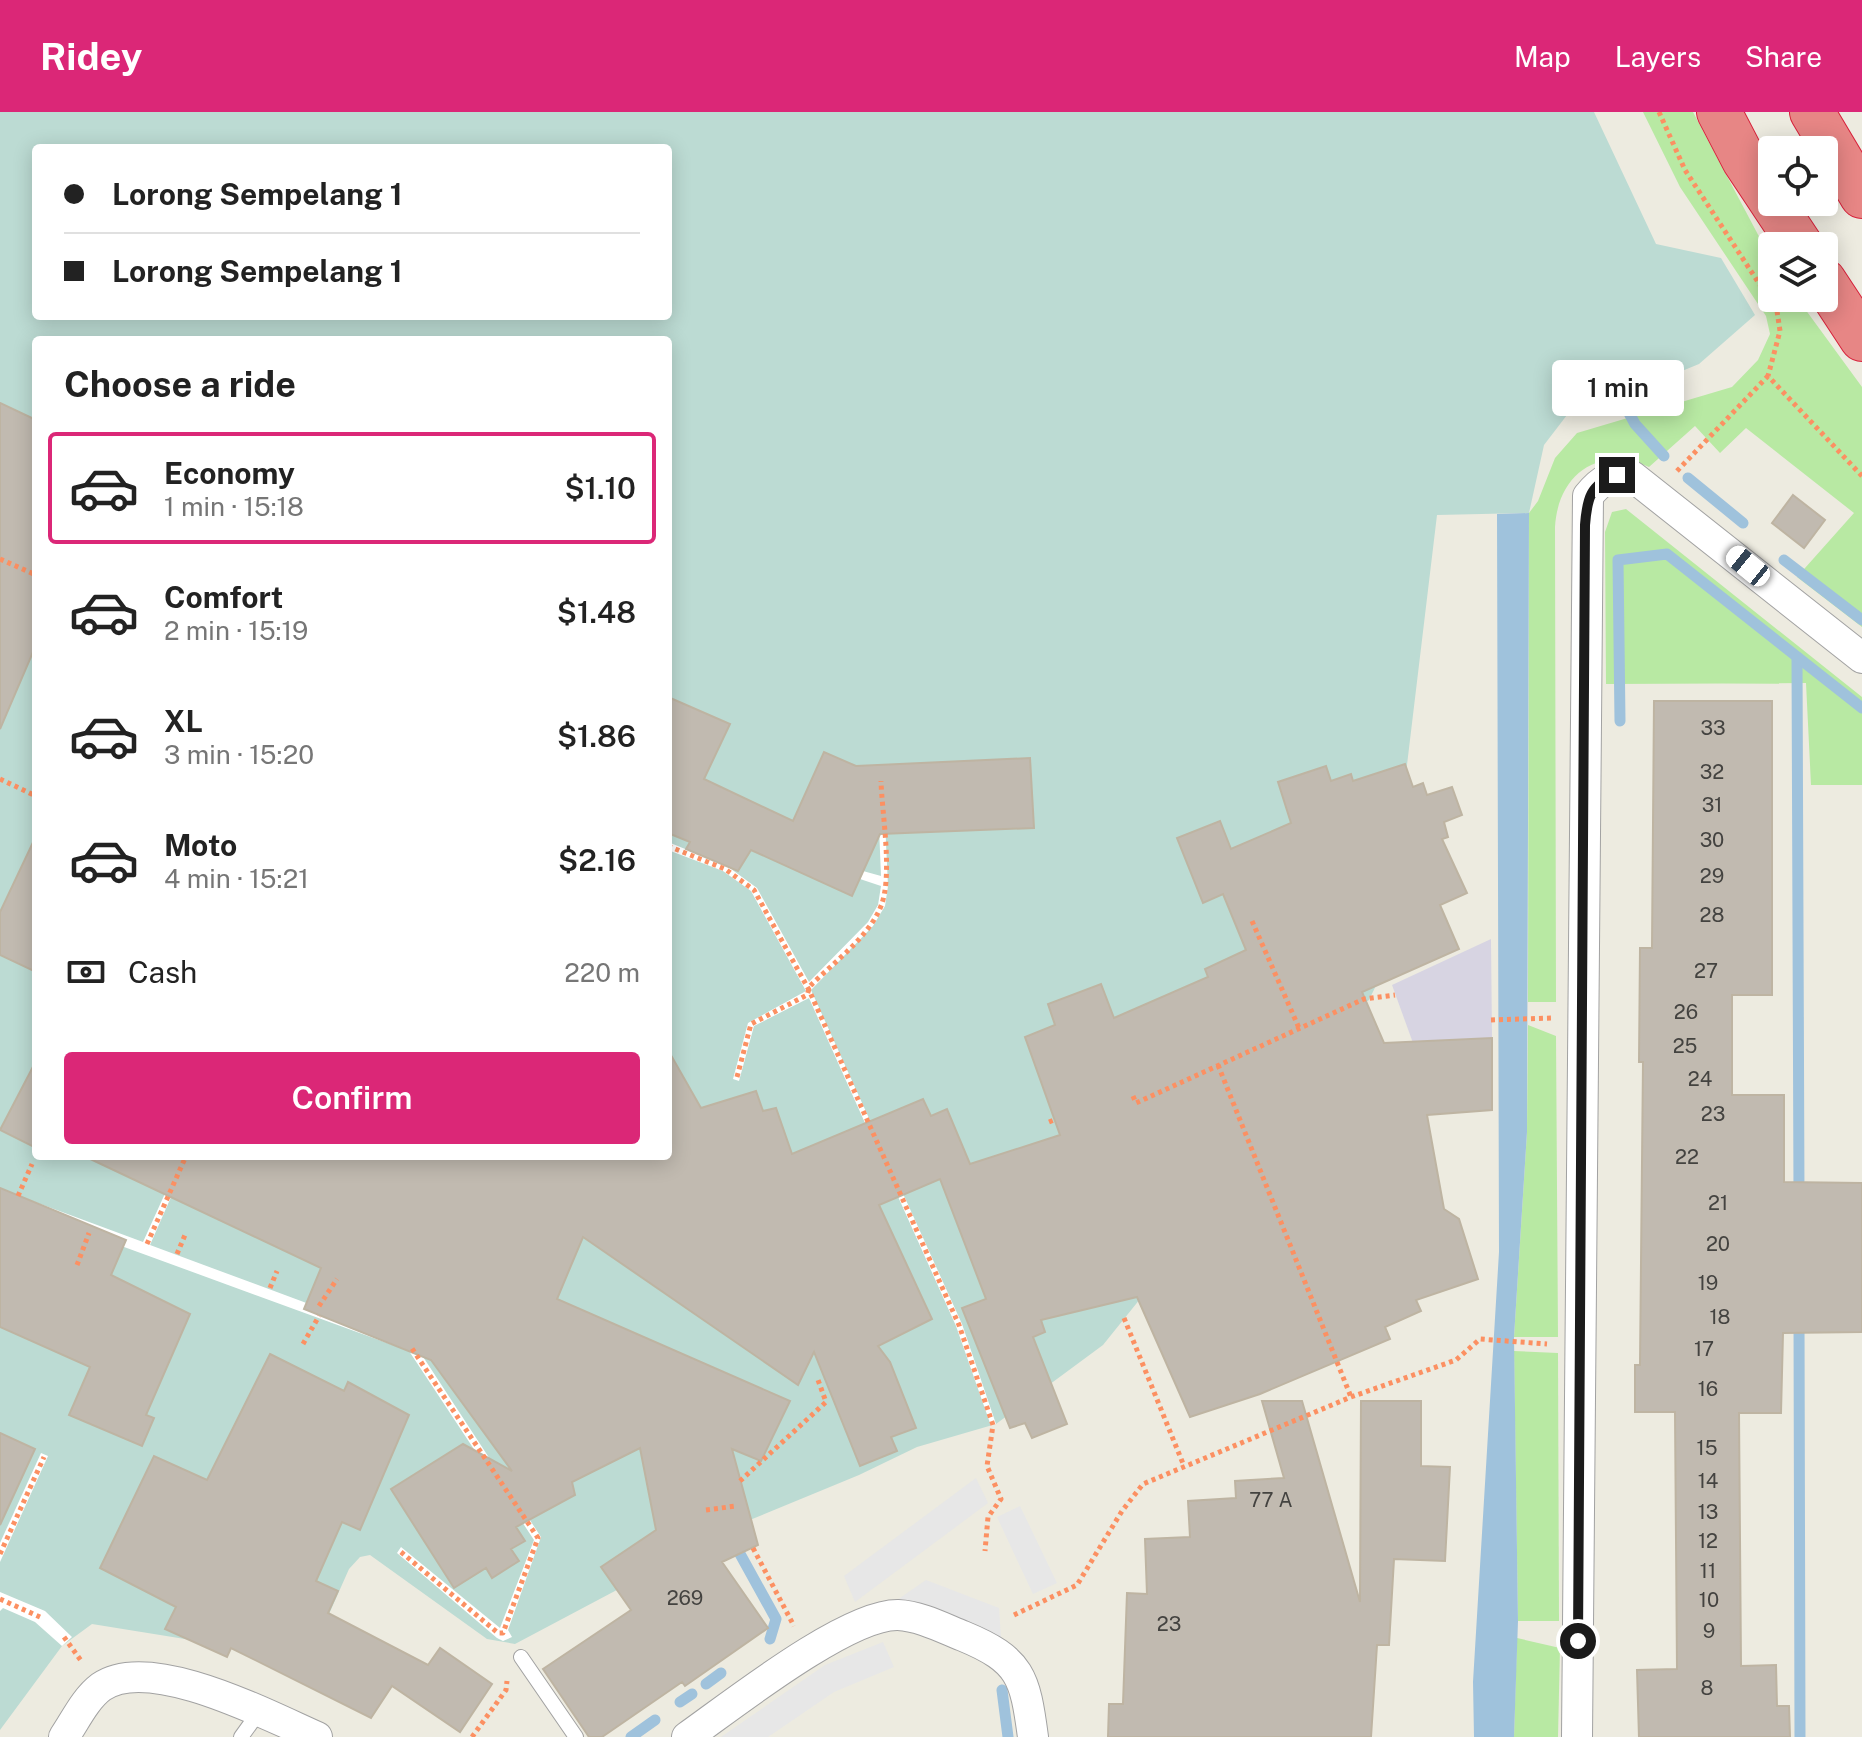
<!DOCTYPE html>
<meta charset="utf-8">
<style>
:root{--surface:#fff;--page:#f2f2f2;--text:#222;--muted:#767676;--line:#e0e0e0;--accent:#db2777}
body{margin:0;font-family:"Public Sans",sans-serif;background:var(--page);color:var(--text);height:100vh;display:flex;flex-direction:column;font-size:30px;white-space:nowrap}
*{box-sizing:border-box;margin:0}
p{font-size:26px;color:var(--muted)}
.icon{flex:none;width:44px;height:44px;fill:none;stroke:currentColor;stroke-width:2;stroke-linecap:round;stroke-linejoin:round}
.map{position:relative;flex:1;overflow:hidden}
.drawer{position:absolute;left:32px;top:224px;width:640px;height:824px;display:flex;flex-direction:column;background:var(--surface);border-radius:8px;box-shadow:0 4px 20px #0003}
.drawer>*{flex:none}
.guide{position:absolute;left:32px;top:32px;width:640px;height:176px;border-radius:8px;box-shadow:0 4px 20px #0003;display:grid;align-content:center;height:176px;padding:0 32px;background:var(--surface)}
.tools{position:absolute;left:1758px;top:24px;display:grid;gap:16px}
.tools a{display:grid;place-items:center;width:80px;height:80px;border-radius:8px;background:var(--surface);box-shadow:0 4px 20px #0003;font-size:40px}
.end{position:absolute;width:36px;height:36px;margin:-18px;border:10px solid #1b1b1b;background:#fff;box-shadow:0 0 0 4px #fff}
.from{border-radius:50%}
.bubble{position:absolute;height:56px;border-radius:8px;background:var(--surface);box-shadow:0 4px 20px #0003;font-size:26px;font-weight:600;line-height:56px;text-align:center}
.car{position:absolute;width:24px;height:48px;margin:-24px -12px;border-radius:10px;box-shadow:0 0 6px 2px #0007;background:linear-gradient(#fff 24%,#345 0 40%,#fff 0 76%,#345 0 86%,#fff 0)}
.guide b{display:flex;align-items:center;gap:28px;height:76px;font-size:30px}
.guide b+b{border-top:2px solid var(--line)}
.guide i{width:20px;height:20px;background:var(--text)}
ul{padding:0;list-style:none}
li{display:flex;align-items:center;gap:24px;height:112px;margin:0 16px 12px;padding:0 16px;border:4px solid transparent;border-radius:8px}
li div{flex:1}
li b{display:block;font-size:30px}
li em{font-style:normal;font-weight:600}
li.active{border-color:var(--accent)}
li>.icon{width:72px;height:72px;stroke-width:1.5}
h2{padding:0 32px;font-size:36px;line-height:96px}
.pay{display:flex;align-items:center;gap:20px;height:88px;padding:0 32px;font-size:30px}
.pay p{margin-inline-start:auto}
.cta{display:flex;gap:16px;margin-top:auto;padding:16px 32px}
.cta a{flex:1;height:92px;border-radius:8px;background:var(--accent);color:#fff;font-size:32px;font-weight:600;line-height:92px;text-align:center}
header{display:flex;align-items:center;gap:48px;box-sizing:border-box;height:112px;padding:0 40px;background:var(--accent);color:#fff}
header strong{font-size:38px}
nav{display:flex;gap:44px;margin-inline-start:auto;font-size:28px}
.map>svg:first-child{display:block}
</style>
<header>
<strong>Ridey</strong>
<nav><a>Map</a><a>Layers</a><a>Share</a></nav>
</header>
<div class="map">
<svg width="1862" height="1625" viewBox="0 0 1862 1625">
<rect width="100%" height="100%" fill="#edebe0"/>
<g fill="#b8e9a3">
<path d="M 1643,0 L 1693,0 L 1772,149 L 1772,186 L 1797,186 L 1862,275 L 1862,515 L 1797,465 L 1854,401 L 1746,316 L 1720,341 L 1695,314 L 1649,355 C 1599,333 1558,362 1555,415 L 1556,890 L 1528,890 L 1529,401 L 1538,389 L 1555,346 L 1577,321 L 1732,275 L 1758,248 L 1770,222 L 1766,204 L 1680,75 Z"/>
<polygon points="1626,397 1862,585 1862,673 1811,673 1806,571 1606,572 1605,420 1612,400"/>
<polygon points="1528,913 1556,924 1558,1225 1514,1225 1527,1020"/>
<polygon points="1514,1239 1558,1241 1559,1509 1518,1509"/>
<polygon points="1517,1526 1560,1536 1558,1625 1514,1625"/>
</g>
<path fill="#bcdbd3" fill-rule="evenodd" d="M 0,0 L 1594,0 L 1656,132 L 1721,146 L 1755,203 L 1699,252 L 1648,273 L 1580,286 L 1544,333 L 1529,401 L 1437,403 L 1382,861 L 1369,888 L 1338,910 L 1264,1033 L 1103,1233 L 996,1312 L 917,1335 L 859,1363 L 745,1410 L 515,1532 L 487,1527 L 370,1443 L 360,1445 L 349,1457 L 309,1547 L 92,1512 L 62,1534 L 0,1618 ZM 36,36 L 668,36 L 668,204 L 36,204 ZM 36,228 L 668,228 L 668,1044 L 36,1044 Z"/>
<g fill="#e7e7e7">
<polygon points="976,1366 988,1391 855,1490 844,1464"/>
<polygon points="1020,1394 1057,1471 1033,1482 997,1405"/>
<polygon points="926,1468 999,1496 1001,1526 897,1488"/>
<polygon points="883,1530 894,1555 834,1580 768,1625 721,1625 825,1553"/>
</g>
<polygon fill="#d7d4e2" points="1491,827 1492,926 1413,931 1392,873"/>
<polygon fill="#9fc2dc" points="1529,401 1527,1020 1514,1225 1518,1509 1514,1625 1474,1625 1473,1570 1499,1140 1497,402"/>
<g fill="#fff">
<polygon points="877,666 883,666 888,774 885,794 873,814 811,878 962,1212 996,1312 991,1314 956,1214 809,886 754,914 739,969 733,967 748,911 806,879 751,779 723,759 668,738 668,730 727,754 757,776 809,870 868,810 878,793 881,774 860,767 863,759 881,764"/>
<polygon points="182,1044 189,1044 150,1133 414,1231 541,1425 508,1518 512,1525 503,1529 497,1526 397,1441 401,1435 500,1516 534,1428 409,1239 94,1124 0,1077 143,1130"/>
<polygon points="41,1341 48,1344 0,1450 0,1431"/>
<polygon points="0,1480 45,1499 72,1525 62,1534 35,1510 3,1496 0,1499"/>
</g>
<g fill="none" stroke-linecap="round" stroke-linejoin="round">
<g stroke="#9fc2dc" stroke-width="11">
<polyline points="1617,279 1635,312 1664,344"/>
<polyline points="1688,366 1743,411"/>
<polyline points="1784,448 1862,508"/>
<polyline points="1797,545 1799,1084"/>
<polyline points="1620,609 1618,448 1667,442 1862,596"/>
<polyline points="1799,1206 1800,1625"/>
<polyline points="734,1431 776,1507 770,1527"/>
<polyline points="706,1572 721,1561"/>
<polyline points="1002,1578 1008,1625"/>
<polyline points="680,1590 692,1582"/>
<polyline points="631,1625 655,1608"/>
</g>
</g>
<g fill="#c1bab0" stroke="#beb4a2" stroke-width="2">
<polygon points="0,291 36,308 36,533 0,617"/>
<polygon points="1793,383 1825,408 1804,436 1772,411"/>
<polygon points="668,585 730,612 704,667 793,709 824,640 856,654 1030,646 1034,716 880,722 852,784 751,738 738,759 686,737 690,730 668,721"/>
<polygon points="1654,589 1772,589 1772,883 1732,883 1732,983 1784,983 1784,1070 1862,1071 1862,1220 1783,1221 1781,1301 1739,1301 1741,1554 1776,1553 1777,1594 1789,1594 1790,1625 1639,1625 1637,1558 1677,1557 1675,1300 1635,1300 1635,1253 1640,1253 1643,950 1639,950 1640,836 1652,836"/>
<polygon points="1405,652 1413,675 1423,671 1427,683 1452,675 1462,703 1444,710 1448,725 1442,727 1467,781 1440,793 1459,837 1362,880 1384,931 1492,926 1492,998 1427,1003 1444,1097 1459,1107 1478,1167 1416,1188 1421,1199 1385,1215 1390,1227 1260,1282 1190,1305 1137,1185 1041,1208 1045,1220 1033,1225 1067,1312 1032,1326 1025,1311 1010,1316 962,1196 986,1187 940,1067 879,1093 932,1207 878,1234 890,1250 916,1316 891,1325 897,1339 860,1354 814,1240 798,1273 583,1125 557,1187 790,1289 761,1349 732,1337 758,1433 722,1450 768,1516 685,1574 682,1570 602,1625 589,1625 543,1557 631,1498 601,1455 656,1418 640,1336 572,1370 575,1383 516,1415 525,1429 511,1437 519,1449 492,1466 486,1456 454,1476 391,1377 463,1332 512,1359 431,1248 304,1197 321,1156 84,1044 668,1044 668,938 701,996 756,979 763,999 776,996 792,1042 923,987 931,1004 947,997 970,1052 1060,1023 1025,925 1055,913 1048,892 1101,872 1114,906 1208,865 1205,857 1246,838 1223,782 1203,791 1177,726 1220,709 1231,737 1291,711 1278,670 1326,654 1331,669 1351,662 1353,669"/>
<polygon points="36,724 36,860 0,843 0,800"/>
<polygon points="36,949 36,1036 0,1018"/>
<polygon points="0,1076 126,1128 111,1163 190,1202 146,1303 154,1306 142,1334 69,1303 90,1255 0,1215"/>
<polygon points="270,1242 344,1279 348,1270 409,1303 360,1418 342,1410 316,1469 338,1479 328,1501 428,1553 440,1536 492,1572 460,1620 392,1574 371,1606 231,1536 227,1545 165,1517 176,1495 100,1456 154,1344 207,1368"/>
<polygon points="1262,1289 1302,1289 1360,1490 1361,1289 1421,1289 1421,1354 1450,1355 1445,1449 1394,1447 1389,1533 1377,1533 1371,1625 1108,1625 1109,1592 1123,1592 1127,1481 1147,1482 1145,1427 1190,1425 1188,1389 1236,1386 1235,1369 1284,1366"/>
<polygon points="0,1321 35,1337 0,1413"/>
</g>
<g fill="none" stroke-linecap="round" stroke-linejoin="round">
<defs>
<g id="lane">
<polyline points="521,1545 576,1625"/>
<polyline points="241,1625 259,1600"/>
</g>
<g id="street">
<path d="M 64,1625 C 75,1609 85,1587 101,1575 C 149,1541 267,1603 317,1625"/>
<path d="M 687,1625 C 731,1594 847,1502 898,1503 C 920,1504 943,1516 963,1524 C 1021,1548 1025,1565 1033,1625"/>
<path d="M 1577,1625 L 1588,384 C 1601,368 1610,362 1632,364 L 1862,546"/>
</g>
<g id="highway">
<polyline points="1719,0 1744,48 1801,134"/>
<polyline points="1812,0 1862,84"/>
<polyline points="1824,169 1862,227"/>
</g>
</defs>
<use href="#lane" stroke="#a2a2a2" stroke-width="16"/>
<use href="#street" stroke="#a2a2a2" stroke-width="32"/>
<use href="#highway" stroke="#d7203a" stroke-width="46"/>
<g stroke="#fc9062" stroke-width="5" stroke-dasharray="4 4" stroke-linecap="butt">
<polyline points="1659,0 1685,58 1777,199 1780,219 1768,264 1862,364"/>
<polyline points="1677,359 1768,264"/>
<polyline points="0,447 36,463"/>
<polyline points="0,667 36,684"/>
<polyline points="668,734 725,757 754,778 809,878 959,1213 993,1313 987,1354 1001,1387 988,1405 985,1439"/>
<polyline points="1252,809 1299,916"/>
<polyline points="1491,908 1552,906"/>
<polyline points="1218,953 1351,1285"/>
<path d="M 737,965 L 751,912 L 807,883 L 810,874 C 833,851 869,825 881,794 C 893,764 882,702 881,669"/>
<polyline points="1133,984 1136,991 1364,887 1395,883"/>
<polyline points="1049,1010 1054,1008"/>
<polyline points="18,1084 32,1052"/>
<polyline points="147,1132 186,1044"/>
<polyline points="177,1142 185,1123"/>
<polyline points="77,1153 89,1121"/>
<polyline points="270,1176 277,1159"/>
<polyline points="319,1194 337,1167"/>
<polyline points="1124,1206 1184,1354"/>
<polyline points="303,1232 319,1204"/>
<polyline points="740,1369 826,1290 818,1268"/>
<polyline points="706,1398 736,1394"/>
<polyline points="753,1436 794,1514"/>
<polyline points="401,1440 498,1521 503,1521 538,1426 411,1235"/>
<polyline points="0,1442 44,1345"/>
<polyline points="0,1487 40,1505"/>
<polyline points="1014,1503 1077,1473 1122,1399 1143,1372 1351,1285 1456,1248 1480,1227 1547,1232"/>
<polyline points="64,1525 82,1550"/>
<polyline points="472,1625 506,1578 507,1569"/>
</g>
<use href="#lane" stroke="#fff" stroke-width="14"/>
<use href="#street" stroke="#fff" stroke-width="30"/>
<use href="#highway" stroke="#e78685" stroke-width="44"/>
</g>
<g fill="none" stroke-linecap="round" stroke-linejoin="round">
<path stroke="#1b1b1b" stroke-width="10" d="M 1578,1529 L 1585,413 C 1587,387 1590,372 1617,363"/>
</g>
<g text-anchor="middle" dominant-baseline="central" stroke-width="8" stroke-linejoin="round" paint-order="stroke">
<g font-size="20" fill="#444340">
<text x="1713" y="616">33</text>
<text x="1712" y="660">32</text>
<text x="1712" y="693">31</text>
<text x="1712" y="728">30</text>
<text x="1712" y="764">29</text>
<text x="1712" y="803">28</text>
<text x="1706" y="859">27</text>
<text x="1686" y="900">26</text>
<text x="1685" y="934">25</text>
<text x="1700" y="967">24</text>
<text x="1713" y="1002">23</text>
<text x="1687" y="1045">22</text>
<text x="1718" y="1091">21</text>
<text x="1718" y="1132">20</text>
<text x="1708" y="1171">19</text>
<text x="1720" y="1205">18</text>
<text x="1704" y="1237">17</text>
<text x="1708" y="1277">16</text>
<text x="1707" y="1336">15</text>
<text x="1708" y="1369">14</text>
<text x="1271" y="1388">77 A</text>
<text x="1708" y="1400">13</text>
<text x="1708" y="1429">12</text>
<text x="1708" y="1459">11</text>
<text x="685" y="1486">269</text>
<text x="1709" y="1488">10</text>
<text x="1169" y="1512">23</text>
<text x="1709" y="1519">9</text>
<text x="1707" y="1576">8</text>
</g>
</g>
</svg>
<div class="tools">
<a><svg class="icon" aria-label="locate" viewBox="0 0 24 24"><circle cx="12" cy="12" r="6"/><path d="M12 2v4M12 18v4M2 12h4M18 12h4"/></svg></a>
<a><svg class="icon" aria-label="layers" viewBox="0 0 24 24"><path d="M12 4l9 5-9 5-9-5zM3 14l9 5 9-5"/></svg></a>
</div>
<i class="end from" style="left:1578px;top:1529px"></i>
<i class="end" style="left:1617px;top:363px"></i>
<div class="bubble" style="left:1552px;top:248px;width:132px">1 min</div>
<i class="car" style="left:1748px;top:454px;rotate:309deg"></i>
<div class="guide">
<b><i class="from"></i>Lorong Sempelang 1</b>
<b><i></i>Lorong Sempelang 1</b>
</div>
<section class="drawer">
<h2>Choose a ride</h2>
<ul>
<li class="active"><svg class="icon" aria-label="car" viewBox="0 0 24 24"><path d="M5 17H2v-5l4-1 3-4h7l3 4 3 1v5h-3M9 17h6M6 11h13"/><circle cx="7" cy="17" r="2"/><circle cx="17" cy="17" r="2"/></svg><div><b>Economy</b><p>1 min · 15:18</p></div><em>$1.10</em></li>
<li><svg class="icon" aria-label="car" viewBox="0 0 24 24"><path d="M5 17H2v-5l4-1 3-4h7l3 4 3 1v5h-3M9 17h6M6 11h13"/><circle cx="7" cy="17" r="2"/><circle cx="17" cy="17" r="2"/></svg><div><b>Comfort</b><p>2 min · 15:19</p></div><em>$1.48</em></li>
<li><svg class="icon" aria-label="car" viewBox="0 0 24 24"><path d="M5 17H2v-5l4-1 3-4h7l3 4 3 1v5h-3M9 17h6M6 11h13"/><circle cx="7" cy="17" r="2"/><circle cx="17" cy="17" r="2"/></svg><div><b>XL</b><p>3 min · 15:20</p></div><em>$1.86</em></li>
<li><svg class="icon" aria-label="car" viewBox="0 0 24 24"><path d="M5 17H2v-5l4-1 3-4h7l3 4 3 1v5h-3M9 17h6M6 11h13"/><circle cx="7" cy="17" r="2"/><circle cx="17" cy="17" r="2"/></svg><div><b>Moto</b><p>4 min · 15:21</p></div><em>$2.16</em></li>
</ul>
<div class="pay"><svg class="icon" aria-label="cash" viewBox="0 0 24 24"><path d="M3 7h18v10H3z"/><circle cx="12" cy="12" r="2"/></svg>Cash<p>220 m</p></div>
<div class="cta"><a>Confirm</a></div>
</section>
</div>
